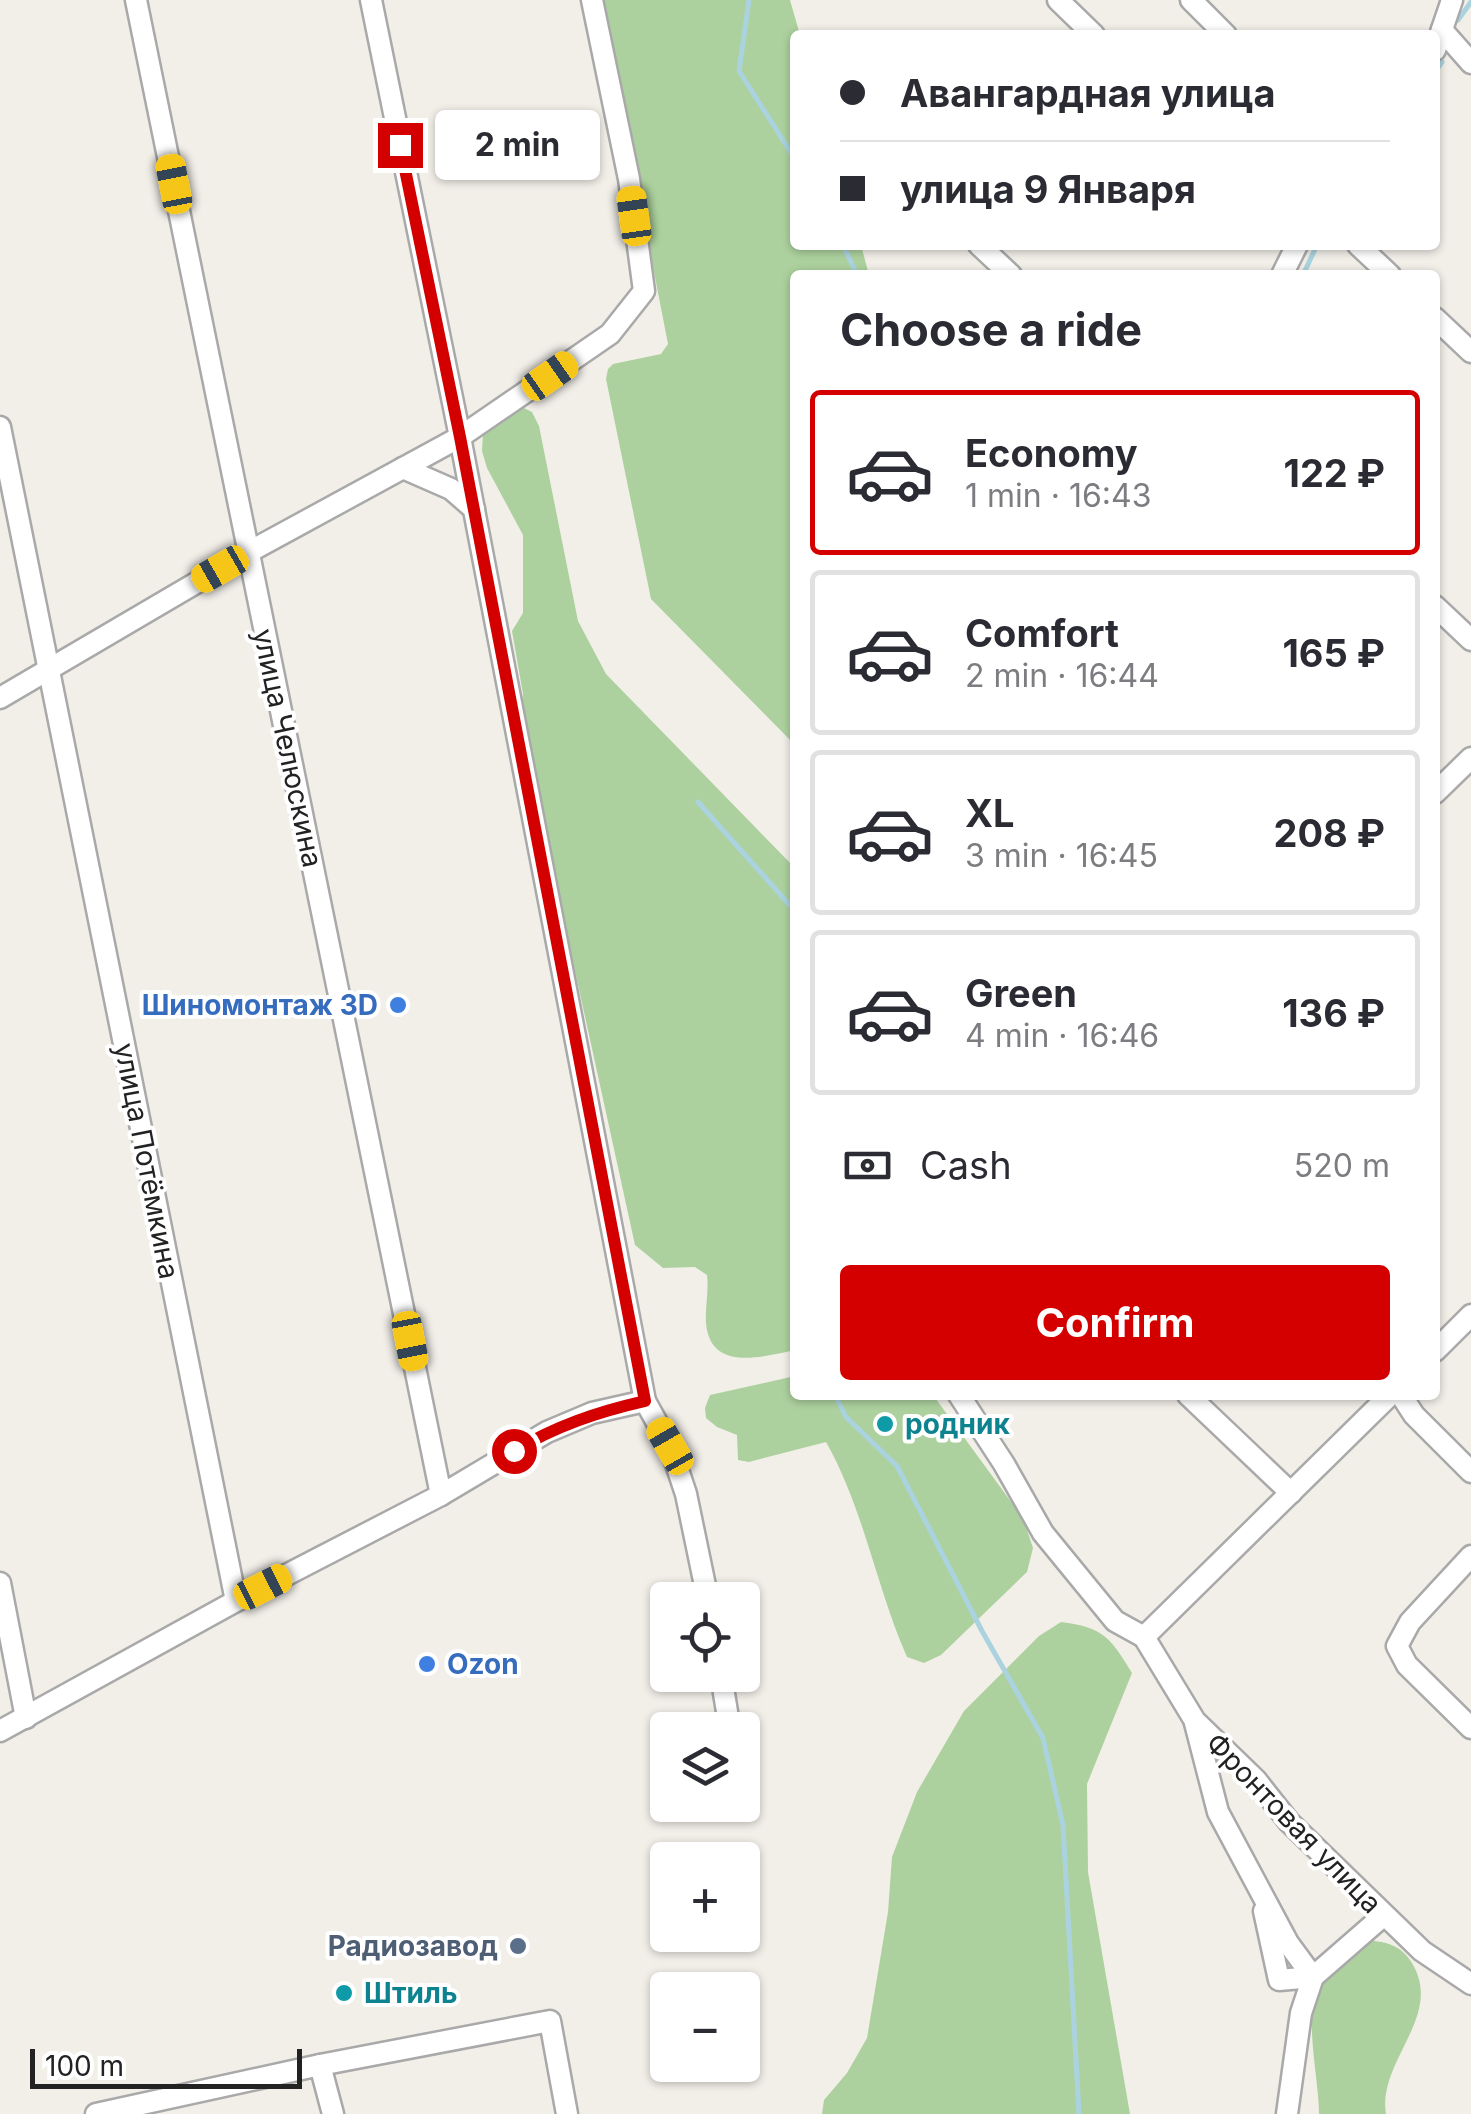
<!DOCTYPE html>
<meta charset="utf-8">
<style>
:root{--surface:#fff;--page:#f7f7f7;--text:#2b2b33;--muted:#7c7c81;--line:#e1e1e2;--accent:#d40000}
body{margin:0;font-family:Inter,sans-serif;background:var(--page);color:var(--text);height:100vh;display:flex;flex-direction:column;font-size:38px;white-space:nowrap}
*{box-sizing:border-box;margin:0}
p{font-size:32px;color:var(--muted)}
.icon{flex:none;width:55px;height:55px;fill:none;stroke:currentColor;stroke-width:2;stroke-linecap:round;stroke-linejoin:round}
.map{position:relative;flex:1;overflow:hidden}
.details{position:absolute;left:790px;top:270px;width:650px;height:1130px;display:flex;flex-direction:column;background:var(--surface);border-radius:10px;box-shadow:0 2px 8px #0004}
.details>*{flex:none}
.banner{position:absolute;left:790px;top:30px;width:650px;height:220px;border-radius:10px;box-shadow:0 2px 8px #0004;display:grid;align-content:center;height:220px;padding:0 50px;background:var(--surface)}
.buttons{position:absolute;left:650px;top:1582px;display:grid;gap:20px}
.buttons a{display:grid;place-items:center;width:110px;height:110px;border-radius:10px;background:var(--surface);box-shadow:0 2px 8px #0004;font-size:50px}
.scale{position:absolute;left:30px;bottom:25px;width:272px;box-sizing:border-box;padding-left:10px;border:5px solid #222;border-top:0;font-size:28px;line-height:35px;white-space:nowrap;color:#222;-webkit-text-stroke:8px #fff;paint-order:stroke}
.end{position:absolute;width:45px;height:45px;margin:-22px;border:12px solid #d40000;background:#fff;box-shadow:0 0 0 5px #fff}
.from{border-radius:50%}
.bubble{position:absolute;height:70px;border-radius:10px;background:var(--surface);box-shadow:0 2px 8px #0004;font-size:32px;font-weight:700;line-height:70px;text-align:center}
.car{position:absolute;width:30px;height:60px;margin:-30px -15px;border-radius:12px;box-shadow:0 0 8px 2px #0007;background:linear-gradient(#f5c518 24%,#345 0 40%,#f5c518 0 76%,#345 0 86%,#f5c518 0)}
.banner b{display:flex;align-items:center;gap:35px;height:95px;font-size:38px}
.banner b+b{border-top:2px solid var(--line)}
.banner i{width:25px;height:25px;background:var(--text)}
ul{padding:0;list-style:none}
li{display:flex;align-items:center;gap:30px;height:165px;margin:0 20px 15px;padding:0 30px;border:5px solid var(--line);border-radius:10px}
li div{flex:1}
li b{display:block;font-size:38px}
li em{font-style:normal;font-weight:700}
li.current{border-color:var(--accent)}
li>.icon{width:90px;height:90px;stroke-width:1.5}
h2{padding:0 50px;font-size:45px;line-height:120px}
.pay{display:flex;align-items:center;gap:25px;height:110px;padding:0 50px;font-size:38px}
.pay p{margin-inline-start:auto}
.button{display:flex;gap:20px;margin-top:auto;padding:20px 50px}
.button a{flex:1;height:115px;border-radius:10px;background:var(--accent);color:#fff;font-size:40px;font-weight:700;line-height:115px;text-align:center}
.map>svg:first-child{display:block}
</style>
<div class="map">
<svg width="1471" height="2114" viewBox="0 0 1471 2114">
<rect width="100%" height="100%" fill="#f2efe9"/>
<g fill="#add19e">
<polygon points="601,0 790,0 800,35 795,35 795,245 861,245 869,275 795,275 795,745 651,599 606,379 608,369 613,364 661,354 668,344"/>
<path d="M 518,405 L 532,412 L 539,426 L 578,621 L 606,674 L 795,868 L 795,1350 C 762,1357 710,1372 706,1323 C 705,1307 709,1291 707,1275 L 695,1267 L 663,1268 L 635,1245 L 524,738 L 521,711 L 523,694 L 512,631 L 523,613 L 523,535 L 487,468 L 482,451 L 483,433 Z"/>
<path d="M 795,1376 L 795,1395 L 933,1395 L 1023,1518 L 1033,1548 L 1027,1572 L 941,1655 L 924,1663 L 907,1657 C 876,1587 864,1509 826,1442 L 749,1462 L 738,1460 L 737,1435 L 717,1427 L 706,1418 L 705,1408 L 710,1395 Z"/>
<path d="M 1061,1622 C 1103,1627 1111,1638 1132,1673 L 1087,1784 L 1088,1872 L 1130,2114 L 822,2114 L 824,2100 L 847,2073 L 867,2038 L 888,1912 L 892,1857 L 917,1792 L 964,1711 L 1039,1636 Z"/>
<path d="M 1362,1940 C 1382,1941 1398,1943 1410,1960 C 1447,2014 1377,2060 1386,2114 L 1319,2114 C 1319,2074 1299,2001 1325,1968 C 1334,1957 1351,1948 1362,1940 Z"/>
</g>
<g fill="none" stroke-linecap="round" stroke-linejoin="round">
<g stroke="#aad3df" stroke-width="5">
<polyline points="749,0 739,71 795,159"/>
<polyline points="1458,20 1471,2"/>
<polyline points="1435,72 1442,62"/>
<polyline points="843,245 857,275"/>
<polyline points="1303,275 1317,245"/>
<polyline points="698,802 795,911"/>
<polyline points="835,1395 846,1417 897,1466 982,1631 1043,1738 1063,1825 1079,2114"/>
</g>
<defs>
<g id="minor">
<polyline points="136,0 441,1495"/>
<polyline points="371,0 460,437 645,1401 670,1446 686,1494 708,1600"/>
<polyline points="1058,0 1094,35"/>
<polyline points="1191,0 1226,35"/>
<polyline points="1442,30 1471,63"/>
<polyline points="1435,50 1452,0"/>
<polyline points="979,245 1011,275"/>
<polyline points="1358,245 1390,275"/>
<polyline points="1282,275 1297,245"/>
<polyline points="1435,318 1471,352"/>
<polyline points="0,427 236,1601"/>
<polyline points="403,468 451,489 474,509"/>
<polyline points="1435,606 1471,640"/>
<polyline points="0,698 247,553 460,437 610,334 644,291 629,179 592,0"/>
<polyline points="1435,793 1471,758"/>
<polyline points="1435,1351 1471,1315"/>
<polyline points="959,1395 1004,1464 1043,1533 1115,1621 1144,1637"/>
<polyline points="1188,1395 1291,1493"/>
<polyline points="1401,1395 1414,1415 1471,1472"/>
<polyline points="1471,1556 1410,1622 1397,1646 1407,1665 1471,1728"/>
<polyline points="0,1583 26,1718"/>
<polyline points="1144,1637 1195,1721 1256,1780 1289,1822 1422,1951 1471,1984"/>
<polyline points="1144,1637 1390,1395"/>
<polyline points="721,1675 730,1730"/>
<polyline points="1195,1723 1218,1812 1288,1943 1313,1977 1301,2013 1287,2114"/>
<polyline points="0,1731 236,1601 441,1495 547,1432 592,1413 645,1401"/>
<polyline points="1264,1911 1279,1980 1313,1977 1383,1916"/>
<polyline points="320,2065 333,2114"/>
<polyline points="96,2114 320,2065 550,2021 567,2114"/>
</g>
</defs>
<use href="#minor" stroke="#a9a9a9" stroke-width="25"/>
<use href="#minor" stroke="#fff" stroke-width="20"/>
</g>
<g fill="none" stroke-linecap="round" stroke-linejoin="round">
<path stroke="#d40000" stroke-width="12" d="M 400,145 L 460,437 L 645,1401 C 597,1412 556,1426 514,1451"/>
</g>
<g fill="#3f7fe0" stroke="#fff" stroke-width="4">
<circle cx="398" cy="1005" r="10"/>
<circle cx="427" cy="1664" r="10"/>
</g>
<g fill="#0f9aa8" stroke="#fff" stroke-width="4">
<circle cx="885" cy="1424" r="10"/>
<circle cx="344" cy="1993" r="10"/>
</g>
<circle fill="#5c6f8a" stroke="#fff" stroke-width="4" cx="518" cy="1946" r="10"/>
<g text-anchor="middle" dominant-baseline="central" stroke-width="8" stroke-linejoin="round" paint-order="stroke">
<g font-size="28" fill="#222" stroke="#fff">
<text transform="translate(288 748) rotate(78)">улица Челюскина</text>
<text transform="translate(147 1161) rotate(79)">улица Потёмкина</text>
<text transform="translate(1294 1823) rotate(46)">Фронтовая улица</text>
</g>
<g font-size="28" font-weight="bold" fill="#366cbe" stroke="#fff" text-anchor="end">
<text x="378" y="1005">Шиномонтаж 3D</text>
<text x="447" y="1664" text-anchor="start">Ozon</text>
</g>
<g font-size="28" font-weight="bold" fill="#0d838f" stroke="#fff" text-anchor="start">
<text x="905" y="1424">родник</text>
<text x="364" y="1993">Штиль</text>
</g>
<g font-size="28" font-weight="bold" fill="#4e5e75" stroke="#fff" text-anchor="end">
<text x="498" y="1946">Радиозавод</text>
</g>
</g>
</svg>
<div class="buttons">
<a><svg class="icon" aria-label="locate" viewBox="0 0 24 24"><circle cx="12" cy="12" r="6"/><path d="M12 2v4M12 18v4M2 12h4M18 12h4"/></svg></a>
<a><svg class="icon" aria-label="layers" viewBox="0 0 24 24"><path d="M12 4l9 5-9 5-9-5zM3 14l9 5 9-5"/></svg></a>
<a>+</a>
<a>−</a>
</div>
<div class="scale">100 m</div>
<i class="end from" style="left:514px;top:1451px"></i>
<i class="end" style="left:400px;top:145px"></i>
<div class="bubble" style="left:435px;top:110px;width:165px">2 min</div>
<i class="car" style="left:174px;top:184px;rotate:349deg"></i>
<i class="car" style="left:634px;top:216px;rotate:352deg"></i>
<i class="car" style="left:550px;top:376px;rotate:55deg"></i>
<i class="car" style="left:220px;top:569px;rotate:240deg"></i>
<i class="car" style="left:410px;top:1341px;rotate:169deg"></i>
<i class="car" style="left:670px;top:1446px;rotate:330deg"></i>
<i class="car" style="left:263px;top:1587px;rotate:63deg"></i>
<div class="banner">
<b><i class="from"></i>Авангардная улица</b>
<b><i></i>улица 9 Января</b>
</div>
<section class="details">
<h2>Choose a ride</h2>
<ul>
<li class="current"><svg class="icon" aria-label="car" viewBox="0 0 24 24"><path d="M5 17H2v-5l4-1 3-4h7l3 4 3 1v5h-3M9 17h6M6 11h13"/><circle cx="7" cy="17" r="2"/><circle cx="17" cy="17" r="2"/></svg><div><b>Economy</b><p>1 min · 16:43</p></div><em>122 ₽</em></li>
<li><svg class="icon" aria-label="car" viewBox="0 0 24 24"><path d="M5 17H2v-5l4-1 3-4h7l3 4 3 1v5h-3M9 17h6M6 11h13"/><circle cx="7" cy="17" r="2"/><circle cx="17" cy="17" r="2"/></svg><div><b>Comfort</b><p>2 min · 16:44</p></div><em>165 ₽</em></li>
<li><svg class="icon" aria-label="car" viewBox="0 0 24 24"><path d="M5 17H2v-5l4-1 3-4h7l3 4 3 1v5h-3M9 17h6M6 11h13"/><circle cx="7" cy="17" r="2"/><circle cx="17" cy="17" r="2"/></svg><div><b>XL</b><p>3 min · 16:45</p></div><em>208 ₽</em></li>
<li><svg class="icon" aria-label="car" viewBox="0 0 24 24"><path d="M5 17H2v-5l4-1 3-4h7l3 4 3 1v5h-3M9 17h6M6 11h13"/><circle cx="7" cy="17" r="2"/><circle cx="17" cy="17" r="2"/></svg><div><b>Green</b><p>4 min · 16:46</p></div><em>136 ₽</em></li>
</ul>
<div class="pay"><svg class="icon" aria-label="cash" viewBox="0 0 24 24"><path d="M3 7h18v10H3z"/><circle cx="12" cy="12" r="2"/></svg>Cash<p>520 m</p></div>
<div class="button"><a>Confirm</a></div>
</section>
</div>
